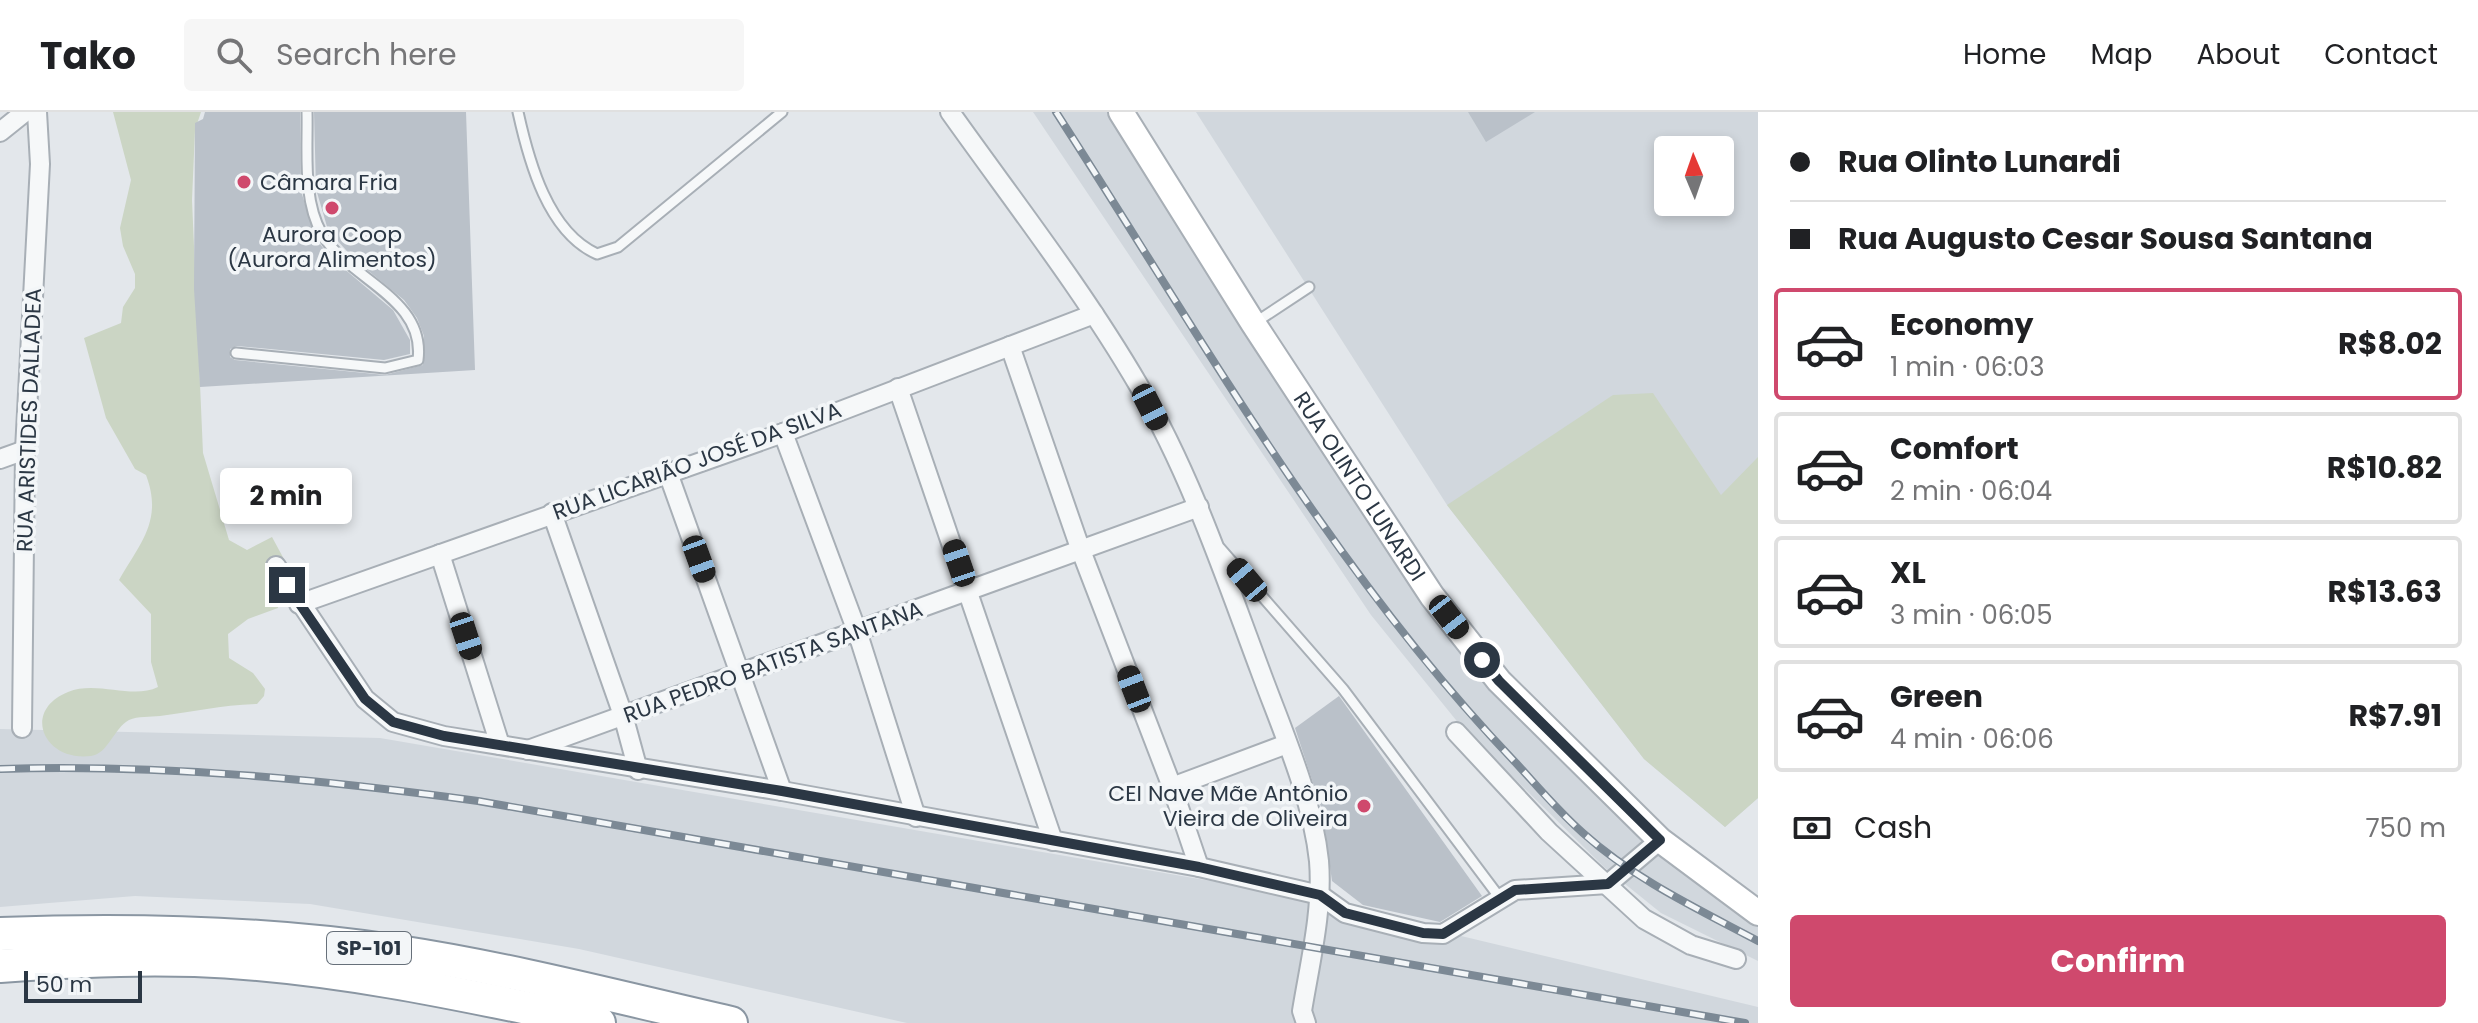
<!DOCTYPE html>
<meta charset="utf-8">
<style>
:root{--surface:#fff;--page:#f6f6f6;--text:#202124;--muted:#757577;--line:#e0e0e0;--accent:#cf496d}
body{margin:0;font-family:Poppins,sans-serif;background:var(--page);color:var(--text);height:100vh;display:flex;flex-direction:column;font-size:30px;white-space:nowrap}
*{box-sizing:border-box;margin:0}
p{font-size:26px;color:var(--muted)}
.icon{flex:none;width:44px;height:44px;fill:none;stroke:currentColor;stroke-width:2;stroke-linecap:round;stroke-linejoin:round}
.map{position:relative;flex:1;overflow:hidden}
.sheet{display:flex;flex-direction:column;background:var(--surface);width:720px}
.sheet>*{flex:none}
.hud{display:grid;align-content:center;height:176px;padding:0 32px;background:var(--surface)}
.needle{width:52px;rotate:358deg}
.controls{position:absolute;left:1654px;top:24px;display:grid;gap:16px}
.controls a{display:grid;place-items:center;width:80px;height:80px;border-radius:8px;background:var(--surface);box-shadow:0 4px 12px #0003;font-size:40px}
.scale{position:absolute;left:24px;bottom:20px;width:118px;box-sizing:border-box;padding-left:8px;border:4px solid #2b3744;border-top:0;font-size:22px;line-height:28px;white-space:nowrap;color:#2b3744;-webkit-text-stroke:6px #f3f6f8;paint-order:stroke}
.end{position:absolute;width:36px;height:36px;margin:-18px;border:10px solid #2b3744;background:#fff;box-shadow:0 0 0 4px #fff}
.from{border-radius:50%}
.bubble{position:absolute;height:56px;border-radius:8px;background:var(--surface);box-shadow:0 4px 12px #0003;font-size:26px;font-weight:700;line-height:56px;text-align:center}
.car{position:absolute;width:24px;height:48px;margin:-24px -12px;border-radius:10px;box-shadow:0 0 6px 2px #0007;background:linear-gradient(#222 24%,#8ab4d8 0 40%,#222 0 76%,#8ab4d8 0 86%,#222 0)}
.hud b{display:flex;align-items:center;gap:28px;height:76px;font-size:30px}
.hud b+b{border-top:2px solid var(--line)}
.hud i{width:20px;height:20px;background:var(--text)}
ul{padding:0;list-style:none}
li{display:flex;align-items:center;gap:24px;height:112px;margin:0 16px 12px;padding:0 16px;border:4px solid var(--line);border-radius:8px}
li div{flex:1}
li b{display:block;font-size:30px}
li em{font-style:normal;font-weight:700}
li.on{border-color:var(--accent)}
li>.icon{width:72px;height:72px;stroke-width:1.5}
.pay{display:flex;align-items:center;gap:20px;height:88px;padding:0 32px;font-size:30px}
.pay p{margin-inline-start:auto}
.cta{display:flex;gap:16px;margin-top:auto;padding:16px 32px}
.cta a{flex:1;height:92px;border-radius:8px;background:var(--accent);color:#fff;font-size:32px;font-weight:700;line-height:92px;text-align:center}
header{display:flex;align-items:center;gap:48px;box-sizing:border-box;height:112px;padding:0 40px;background:var(--surface);border-bottom:2px solid var(--line)}
header strong{font-size:38px}
nav{display:flex;gap:44px;margin-inline-start:auto;font-size:28px}
.search{width:560px;height:72px;background:var(--page);display:flex;align-items:center;gap:20px;box-sizing:border-box;padding:0 28px;border-radius:8px;color:var(--muted);font-size:30px}
main{display:flex;flex:1;min-height:0}
.map>svg:first-child{display:block}
</style>
<header>
<strong>Tako</strong>
<div class="search"><svg class="icon" aria-label="search" viewBox="0 0 24 24"><circle cx="10" cy="10" r="6"/><path d="M15 15l6 6"/></svg>Search here</div>
<nav><a>Home</a><a>Map</a><a>About</a><a>Contact</a></nav>
</header>
<main>
<div class="map">
<svg width="1758" height="911" viewBox="0 0 1758 911">
<rect width="100%" height="100%" fill="#e3e7eb"/>
<g fill="#d1d7dd" fill-rule="evenodd">
<polygon points="1033,0 1121,0 1499,569 1758,801 1758,849 1661,801 1604,755 1460,613 1371,503"/>
<path d="M 1196,0 L 1758,0 L 1758,686 L 1725,715 L 1644,647 L 1447,393 ZM 1668,38 L 1720,38 L 1720,90 L 1668,90 Z"/>
<polygon points="0,617 380,626 1281,781 1758,895 1758,911 907,911 579,837 310,792 135,784 0,795"/>
</g>
<g fill="#cbd5c4">
<path d="M 113,0 L 201,0 L 195,18 L 192,88 L 203,341 L 229,428 L 247,438 L 272,425 L 298,473 L 274,457 C 273,472 281,482 278,496 L 248,507 L 228,522 L 229,546 L 253,561 L 265,577 L 264,584 L 257,592 C 220,593 194,600 160,604 C 150,605 138,604 129,608 C 114,616 108,642 91,644 C 44,650 21,599 68,580 C 97,568 132,588 158,575 L 151,550 L 151,502 L 119,468 C 141,430 163,408 146,363 L 135,357 L 106,306 L 84,226 L 121,211 L 123,195 L 135,176 L 135,162 L 123,134 L 120,116 L 131,68 Z"/>
<polygon points="1653,281 1721,383 1758,345 1758,686 1725,715 1644,647 1447,393 1613,283"/>
</g>
<g fill="#bac1c9">
<polygon points="205,0 300,0 301,79 315,125 329,144 393,198 410,228 410,242 384,248 237,234 230,237 230,245 235,248 385,263 423,253 424,224 417,206 404,188 354,147 328,118 316,77 314,0 466,0 475,258 200,275 194,177 195,11 203,7"/>
<polygon points="1468,0 1535,0 1486,30"/>
<polygon points="1339,584 1482,784 1440,810 1363,793 1332,769 1322,698 1295,616"/>
</g>
<g fill="none" stroke-linecap="round" stroke-linejoin="round">
<defs>
<g id="lane">
<path d="M 518,0 C 529,50 548,120 597,142 L 618,135 L 782,0"/>
<polyline points="1256,210 1309,175"/>
<path d="M 236,241 L 385,256 L 418,248 C 426,186 349,168 322,122 C 302,87 308,38 307,0"/>
<polyline points="1220,436 1343,577 1500,786"/>
</g>
<g id="street">
<path d="M 950,0 C 1014,90 1083,178 1139,274 C 1191,363 1224,462 1260,558 C 1282,618 1312,684 1319,749 C 1323,798 1310,850 1302,899 L 1306,911"/>
<polyline points="0,20 25,0"/>
<polyline points="1010,234 1080,436 1172,675 1199,755"/>
<polyline points="898,276 1053,729"/>
<polyline points="783,321 858,522 916,705"/>
<polyline points="0,347 25,338"/>
<polyline points="668,361 782,679"/>
<polyline points="552,401 623,603 638,658"/>
<polyline points="440,442 500,633"/>
<polyline points="276,454 365,587 393,610 444,624 782,679 1199,755 1320,783 1345,801 1423,821 1443,822 1515,778 1608,772 1660,728"/>
<polyline points="299,492 783,321 1094,202"/>
<polyline points="22,616 25,338 40,52 37,0"/>
<polyline points="1456,620 1549,720 1644,807 1691,833 1736,847"/>
<polyline points="528,638 1199,395"/>
<polyline points="1172,675 1287,632"/>
</g>
<g id="secondary">
<path id="s1" d="M 1121,0 L 1253,211 L 1432,484 L 1499,569 L 1660,728 L 1758,801"/>
</g>
<g id="highway">
<path d="M 0,822 C 133,817 267,820 399,840 C 511,857 621,886 731,911"/>
<path d="M 0,854 C 65,849 130,846 195,848 C 330,853 467,883 599,911"/>
</g>
</defs>
<use href="#lane" stroke="#a8afb6" stroke-width="13"/>
<use href="#street" stroke="#a8afb6" stroke-width="22"/>
<use href="#secondary" stroke="#a8afb6" stroke-width="28"/>
<use href="#highway" stroke="#8a96a2" stroke-width="36"/>
<use href="#lane" stroke="#f6f8f9" stroke-width="9"/>
<use href="#street" stroke="#f6f8f9" stroke-width="18"/>
<use href="#secondary" stroke="#fff" stroke-width="24"/>
<use href="#highway" stroke="#fff" stroke-width="32"/>
<defs>
<g id="rail">
<path d="M 1056,0 C 1200,223 1332,459 1516,651 C 1538,675 1559,700 1583,721 C 1634,767 1698,797 1758,829"/>
<path d="M 0,657 C 161,652 319,667 478,689 L 1745,911"/>
</g>
</defs>
<use href="#rail" stroke="#7c8995" stroke-width="8"/>
<use href="#rail" stroke="#f3f6f8" stroke-width="5" stroke-dasharray="15" stroke-linecap="butt"/>
</g>
<g fill="none" stroke-linecap="round" stroke-linejoin="round">
<polyline stroke="#2b3744" stroke-width="10" points="287,473 365,587 393,610 444,624 782,679 1199,755 1320,783 1345,801 1423,821 1443,822 1515,778 1608,772 1660,728 1499,569 1482,548"/>
</g>
<g fill="#cf496d" stroke="#f3f6f8" stroke-width="3">
<circle cx="244" cy="70" r="8"/>
<circle cx="332" cy="96" r="8"/>
<circle cx="1364" cy="694" r="8"/>
</g>
<g text-anchor="middle" dominant-baseline="central" stroke-width="7" stroke-linejoin="round" paint-order="stroke">
<rect fill="#f3f6f8" stroke="#67707a" stroke-width="2" x="327" y="820" width="84" height="32" rx="6"/>
<g font-size="20" font-weight="bold" fill="#2b3744">
<text x="369" y="836">SP-101</text>
</g>
<g font-size="22" fill="#2b3744" stroke="#f3f6f8" text-anchor="start">
<text x="260" y="70">Câmara Fria</text>
<text x="332" y="122" text-anchor="middle">Aurora Coop<tspan x="332" dy="25">(Aurora Alimentos)</tspan></text>
<text x="1348" y="681" text-anchor="end">CEI Nave Mãe Antônio<tspan x="1348" dy="25">Vieira de Oliveira</tspan></text>
</g>
<g font-size="22" fill="#2b3744" stroke="#f3f6f8">
<text transform="translate(29 308) rotate(-88)">RUA ARISTIDES DALLADEA</text>
<text transform="translate(697 349) rotate(-20)">RUA LICARIÃO JOSÉ DA SILVA</text>
<text stroke="none"><textPath href="#s1" startOffset="444">RUA OLINTO LUNARDI</textPath></text>
<text transform="translate(773 550) rotate(-20)">RUA PEDRO BATISTA SANTANA</text>
</g>
</g>
</svg>
<div class="controls">
<a><svg class="needle" viewBox="-14 -14 28 28"><path d="M0-13l5 13h-10z" fill="#e53935"/><path d="M0 13l5-13h-10z" fill="#757577"/></svg></a>
</div>
<div class="scale">50 m</div>
<i class="end from" style="left:1482px;top:548px"></i>
<i class="end" style="left:287px;top:473px"></i>
<div class="bubble" style="left:220px;top:356px;width:132px">2 min</div>
<i class="car" style="left:1150px;top:295px;rotate:153deg"></i>
<i class="car" style="left:699px;top:447px;rotate:160deg"></i>
<i class="car" style="left:959px;top:451px;rotate:341deg"></i>
<i class="car" style="left:1247px;top:468px;rotate:320deg"></i>
<i class="car" style="left:1449px;top:505px;rotate:142deg"></i>
<i class="car" style="left:466px;top:524px;rotate:162deg"></i>
<i class="car" style="left:1134px;top:577px;rotate:339deg"></i>
</div>
<section class="sheet">
<div class="hud">
<b><i class="from"></i>Rua Olinto Lunardi</b>
<b><i></i>Rua Augusto Cesar Sousa Santana</b>
</div>
<ul>
<li class="on"><svg class="icon" aria-label="car" viewBox="0 0 24 24"><path d="M5 17H2v-5l4-1 3-4h7l3 4 3 1v5h-3M9 17h6M6 11h13"/><circle cx="7" cy="17" r="2"/><circle cx="17" cy="17" r="2"/></svg><div><b>Economy</b><p>1 min · 06:03</p></div><em>R$8.02</em></li>
<li><svg class="icon" aria-label="car" viewBox="0 0 24 24"><path d="M5 17H2v-5l4-1 3-4h7l3 4 3 1v5h-3M9 17h6M6 11h13"/><circle cx="7" cy="17" r="2"/><circle cx="17" cy="17" r="2"/></svg><div><b>Comfort</b><p>2 min · 06:04</p></div><em>R$10.82</em></li>
<li><svg class="icon" aria-label="car" viewBox="0 0 24 24"><path d="M5 17H2v-5l4-1 3-4h7l3 4 3 1v5h-3M9 17h6M6 11h13"/><circle cx="7" cy="17" r="2"/><circle cx="17" cy="17" r="2"/></svg><div><b>XL</b><p>3 min · 06:05</p></div><em>R$13.63</em></li>
<li><svg class="icon" aria-label="car" viewBox="0 0 24 24"><path d="M5 17H2v-5l4-1 3-4h7l3 4 3 1v5h-3M9 17h6M6 11h13"/><circle cx="7" cy="17" r="2"/><circle cx="17" cy="17" r="2"/></svg><div><b>Green</b><p>4 min · 06:06</p></div><em>R$7.91</em></li>
</ul>
<div class="pay"><svg class="icon" aria-label="cash" viewBox="0 0 24 24"><path d="M3 7h18v10H3z"/><circle cx="12" cy="12" r="2"/></svg>Cash<p>750 m</p></div>
<div class="cta"><a>Confirm</a></div>
</section>
</main>
